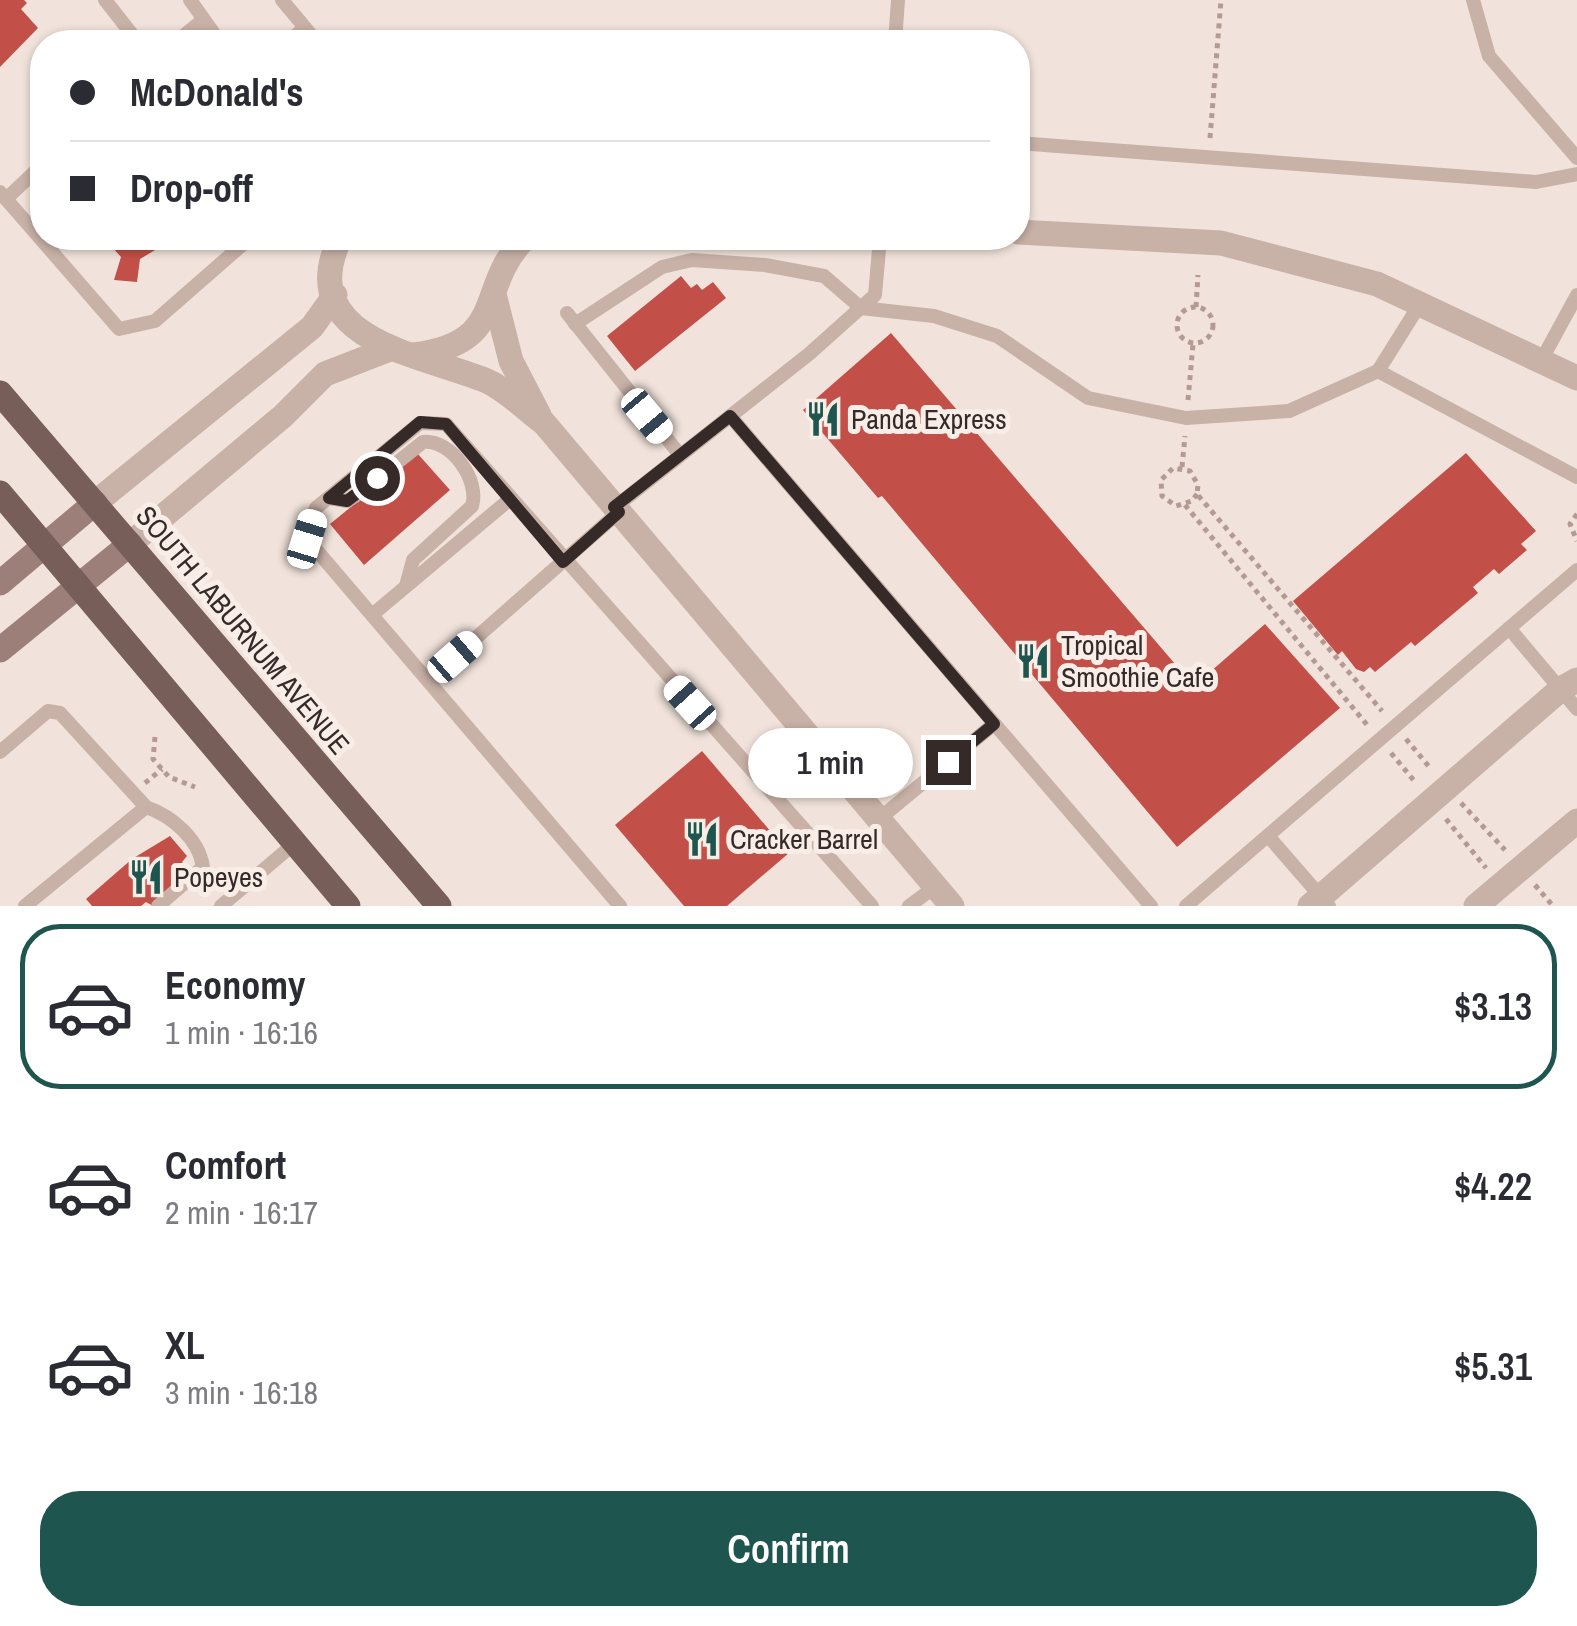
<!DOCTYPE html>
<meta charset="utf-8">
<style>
:root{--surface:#fff;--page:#f7f7f7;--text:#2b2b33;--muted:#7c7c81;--line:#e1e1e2;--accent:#1f554f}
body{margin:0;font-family:"Archivo Narrow",sans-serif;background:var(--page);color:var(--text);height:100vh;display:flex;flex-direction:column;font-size:38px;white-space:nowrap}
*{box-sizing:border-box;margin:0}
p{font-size:32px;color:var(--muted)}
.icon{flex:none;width:55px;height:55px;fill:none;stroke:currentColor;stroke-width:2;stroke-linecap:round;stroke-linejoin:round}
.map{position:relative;height:906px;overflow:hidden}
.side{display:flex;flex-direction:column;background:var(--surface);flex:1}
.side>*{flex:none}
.hud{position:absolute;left:30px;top:30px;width:1000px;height:220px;border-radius:40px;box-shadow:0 2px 8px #0004;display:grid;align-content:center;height:220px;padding:0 40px;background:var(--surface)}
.end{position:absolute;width:45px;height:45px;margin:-22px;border:12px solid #352a28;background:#fff;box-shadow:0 0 0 5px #fff}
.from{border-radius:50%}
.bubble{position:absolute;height:70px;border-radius:35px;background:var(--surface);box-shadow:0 2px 8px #0004;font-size:32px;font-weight:600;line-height:70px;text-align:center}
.car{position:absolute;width:30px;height:60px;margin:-30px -15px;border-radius:12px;box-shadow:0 0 8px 2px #0007;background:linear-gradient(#fff 24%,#345 0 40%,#fff 0 76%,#345 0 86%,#fff 0)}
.hud b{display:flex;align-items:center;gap:35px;height:95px;font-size:38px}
.hud b+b{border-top:2px solid var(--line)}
.hud i{width:25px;height:25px;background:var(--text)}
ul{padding:18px 0 0;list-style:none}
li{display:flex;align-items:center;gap:30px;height:165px;margin:0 20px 15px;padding:0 20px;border:5px solid transparent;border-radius:40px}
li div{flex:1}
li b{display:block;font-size:38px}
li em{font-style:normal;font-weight:600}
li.active{border-color:var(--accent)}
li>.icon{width:90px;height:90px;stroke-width:1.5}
.button{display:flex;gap:20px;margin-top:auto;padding:20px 40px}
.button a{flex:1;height:115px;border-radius:40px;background:var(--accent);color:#fff;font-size:40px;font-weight:600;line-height:115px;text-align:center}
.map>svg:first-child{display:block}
</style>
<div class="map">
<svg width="1577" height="906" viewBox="0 0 1577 906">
<rect width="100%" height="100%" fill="#f1e3db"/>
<g fill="#c25048">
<polygon points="0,0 24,0 27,3 21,9 38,28 0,67"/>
<polygon points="104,238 163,238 167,243 140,259 137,282 114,280 121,257"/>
<polygon points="681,276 691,288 697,284 702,290 713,282 726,298 635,371 607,336"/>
<polygon points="891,333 1194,686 1265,624 1340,708 1177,847 882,496 878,498 803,410"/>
<polygon points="417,453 450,490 364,565 330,524"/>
<polygon points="1466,453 1536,531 1521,544 1527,550 1499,574 1494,569 1473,587 1478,593 1415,646 1411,642 1375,672 1370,667 1364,672 1356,669 1342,651 1338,655 1293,601"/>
<polygon points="702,751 789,853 727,906 684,906 615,825"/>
<polygon points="170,836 187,856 182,862 188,869 153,906 146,902 141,906 92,906 86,899 132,859"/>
</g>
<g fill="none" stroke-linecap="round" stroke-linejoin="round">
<g stroke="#b49a92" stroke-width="5" stroke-dasharray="5 5" stroke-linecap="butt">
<polyline points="1210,138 1221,0"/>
<circle cx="1195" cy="325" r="18"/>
<polyline points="1196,307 1198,275"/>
<polyline points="1188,400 1193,344"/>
<polyline points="1182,467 1185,436"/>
<polyline points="1197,494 1192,501 1176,506 1162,496 1161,480 1173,468 1190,471 1198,485 1197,494 1382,711"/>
<polyline points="1185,505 1368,726"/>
<polyline points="1577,514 1570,524 1577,541"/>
<polyline points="155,737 153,759 169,777 195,787"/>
<polyline points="1406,739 1431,769"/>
<polyline points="1391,753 1416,783"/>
<polyline points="145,783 162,769"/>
<polyline points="1461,803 1505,850"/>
<polyline points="1446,819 1486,868"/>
<polyline points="1535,885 1553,906"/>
</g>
<g stroke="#c8b1a7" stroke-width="14">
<polyline points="105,0 138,42"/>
<polyline points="190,0 220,42"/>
<polyline points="282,0 317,42"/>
<polyline points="1473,0 1489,56 1577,158"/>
<polyline points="176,42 203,20"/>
<polyline points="287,42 305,28"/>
<polyline points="895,42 898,0"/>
<polyline points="1018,143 1536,182 1577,174"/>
<polyline points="0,192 119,329 155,321 250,238"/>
<polyline points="6,199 42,165"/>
<polyline points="567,313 680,455"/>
<polyline points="575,324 662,267 692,260 765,265 824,276 861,308 934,316 997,336 1088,398 1186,418 1289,411 1378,371 1577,477"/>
<polyline points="1541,361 1577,295"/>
<polyline points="1378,371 1420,304"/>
<polyline points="730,416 1151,906"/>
<path d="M 329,498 L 347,501 L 355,496 L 423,442 C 451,439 480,480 472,506 L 413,560 L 406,586"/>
<polyline points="615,507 809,354 875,295 880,238"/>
<polyline points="372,615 510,499"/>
<polyline points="1509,628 1577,709"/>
<polyline points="428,680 619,512"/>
<path d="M 0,752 L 48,711 L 60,713 L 146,807 C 172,816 199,839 203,867 L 158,906"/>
<polyline points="879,819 994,724"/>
<polyline points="1269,837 1329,906"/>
<polyline points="25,906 146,807"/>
<polyline points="221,906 295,843"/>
<polyline points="620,906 307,539 316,508 420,423 446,424 872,906"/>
<polyline points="909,906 936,886"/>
<polyline points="1186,906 1577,570"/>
</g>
<g stroke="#c8b1a7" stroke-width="25">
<polyline points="1018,232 1221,243 1377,284 1577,378"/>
<path d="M 340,238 C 292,341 425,355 487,381 C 507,390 526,410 544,423 L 952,906"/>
<polyline points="495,298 511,361 539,415"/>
<path d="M 413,355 C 510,343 475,288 525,238"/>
<polyline points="95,503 312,327 335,295"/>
<polyline points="130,544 283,416 325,374 387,350"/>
<polyline points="1310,906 1561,689 1577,680"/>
<polyline points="1476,906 1577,821"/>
</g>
<g stroke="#9c7f79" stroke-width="25">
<polyline points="0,583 95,503"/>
<polyline points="0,650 130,544"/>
</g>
<g stroke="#775e59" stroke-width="25">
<polyline points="0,393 439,906"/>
<polyline points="0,493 348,906"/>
</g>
</g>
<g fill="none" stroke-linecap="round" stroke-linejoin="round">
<polyline stroke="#352a28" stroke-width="12" points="377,478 347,501 329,498 420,422 446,424 563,562 619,512 614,507 730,416 994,724 948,762"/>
</g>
<defs>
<symbol id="restaurant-bare" viewBox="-9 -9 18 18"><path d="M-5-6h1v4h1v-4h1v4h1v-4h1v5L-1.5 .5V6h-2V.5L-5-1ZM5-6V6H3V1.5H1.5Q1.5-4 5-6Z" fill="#1f554f" stroke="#f9eee7" stroke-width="2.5" paint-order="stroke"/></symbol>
</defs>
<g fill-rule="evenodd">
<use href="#restaurant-bare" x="798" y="394" width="50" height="50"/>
<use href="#restaurant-bare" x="1008" y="636" width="50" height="50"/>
<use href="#restaurant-bare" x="677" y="814" width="50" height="50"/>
<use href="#restaurant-bare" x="121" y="852" width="50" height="50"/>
</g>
<g text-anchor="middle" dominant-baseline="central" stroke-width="10" stroke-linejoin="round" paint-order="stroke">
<g font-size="28" fill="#352a28" stroke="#f9eee7" text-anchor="start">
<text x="851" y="419">Panda Express</text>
<text x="1061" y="645">Tropical<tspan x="1061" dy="32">Smoothie Cafe</tspan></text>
<text x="730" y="839">Cracker Barrel</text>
<text x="174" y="877">Popeyes</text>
</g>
<g font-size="28" fill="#352a28" stroke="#f9eee7">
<text transform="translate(243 630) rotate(50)">SOUTH LABURNUM AVENUE</text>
</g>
</g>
</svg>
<i class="end from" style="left:377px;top:478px"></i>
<i class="end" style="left:948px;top:762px"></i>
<div class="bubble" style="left:748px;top:728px;width:165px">1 min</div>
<i class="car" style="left:647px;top:416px;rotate:140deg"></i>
<i class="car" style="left:307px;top:539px;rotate:17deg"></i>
<i class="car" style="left:455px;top:657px;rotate:49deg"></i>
<i class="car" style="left:690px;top:703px;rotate:318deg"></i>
<div class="hud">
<b><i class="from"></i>McDonald's</b>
<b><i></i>Drop-off</b>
</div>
</div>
<section class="side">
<ul>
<li class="active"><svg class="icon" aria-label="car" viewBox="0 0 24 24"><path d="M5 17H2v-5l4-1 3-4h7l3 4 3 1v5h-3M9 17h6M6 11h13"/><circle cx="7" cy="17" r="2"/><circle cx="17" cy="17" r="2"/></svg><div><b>Economy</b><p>1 min · 16:16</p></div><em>$3.13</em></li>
<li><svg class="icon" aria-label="car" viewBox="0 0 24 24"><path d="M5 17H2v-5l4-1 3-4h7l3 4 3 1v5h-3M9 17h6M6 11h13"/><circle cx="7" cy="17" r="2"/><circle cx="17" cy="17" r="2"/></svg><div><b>Comfort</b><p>2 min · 16:17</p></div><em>$4.22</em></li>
<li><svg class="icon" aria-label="car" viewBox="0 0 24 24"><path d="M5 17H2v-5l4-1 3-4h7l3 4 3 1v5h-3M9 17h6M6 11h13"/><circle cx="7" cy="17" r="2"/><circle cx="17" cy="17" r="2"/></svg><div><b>XL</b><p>3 min · 16:18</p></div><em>$5.31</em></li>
</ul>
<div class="button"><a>Confirm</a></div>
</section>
